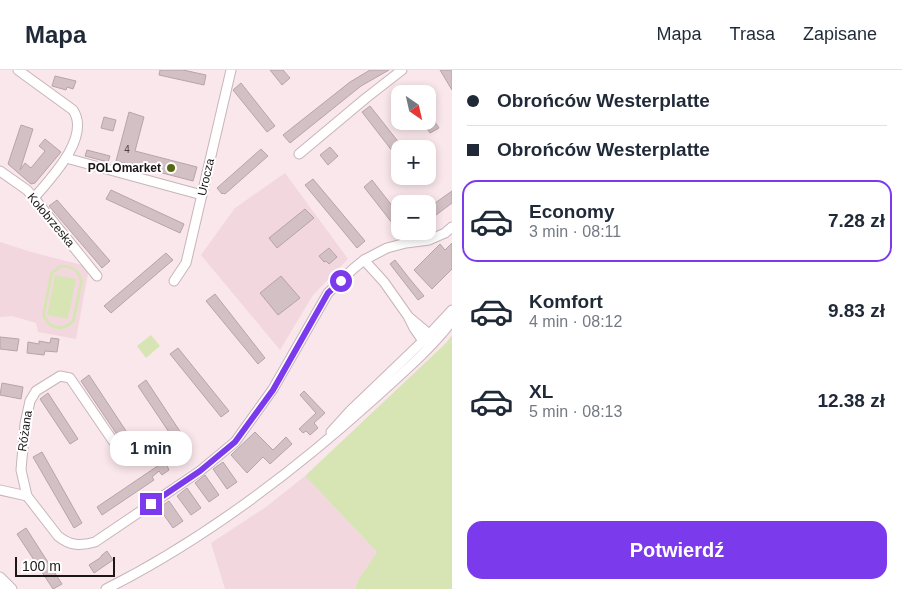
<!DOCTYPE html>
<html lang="pl">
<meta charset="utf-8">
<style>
:root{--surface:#fff;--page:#f2f2f3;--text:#1f2937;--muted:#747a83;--line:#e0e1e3;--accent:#7c3aed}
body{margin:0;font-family:Helvetica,sans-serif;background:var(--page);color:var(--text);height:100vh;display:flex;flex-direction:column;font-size:19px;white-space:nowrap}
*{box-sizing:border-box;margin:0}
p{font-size:16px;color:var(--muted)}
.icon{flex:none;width:28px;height:28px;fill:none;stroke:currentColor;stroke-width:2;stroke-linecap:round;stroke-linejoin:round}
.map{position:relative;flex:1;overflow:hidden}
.side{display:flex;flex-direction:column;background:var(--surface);width:450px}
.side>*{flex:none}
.hud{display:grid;align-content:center;height:110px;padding:0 15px;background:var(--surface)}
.needle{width:32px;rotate:146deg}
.fabs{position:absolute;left:391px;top:15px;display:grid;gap:10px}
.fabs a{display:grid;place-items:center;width:45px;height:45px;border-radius:10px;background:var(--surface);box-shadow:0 2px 8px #0003;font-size:25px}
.scale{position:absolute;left:15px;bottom:12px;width:100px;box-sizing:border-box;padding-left:5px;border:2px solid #1c1618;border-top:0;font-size:14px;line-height:18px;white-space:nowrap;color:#1c1618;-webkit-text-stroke:4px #fff;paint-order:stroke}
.end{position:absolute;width:22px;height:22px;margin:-11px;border:6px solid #7c3aed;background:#fff;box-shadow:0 0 0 2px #fff}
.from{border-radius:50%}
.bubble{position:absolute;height:35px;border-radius:15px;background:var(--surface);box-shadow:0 2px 8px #0003;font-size:16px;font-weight:700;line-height:35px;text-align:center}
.hud b{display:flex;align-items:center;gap:18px;height:48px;font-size:19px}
.hud b+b{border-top:1px solid var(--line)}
.hud i{width:12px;height:12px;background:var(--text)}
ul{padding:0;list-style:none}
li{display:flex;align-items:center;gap:15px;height:82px;margin:0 10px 8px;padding:0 5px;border:2px solid transparent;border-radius:15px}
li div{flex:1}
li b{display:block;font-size:19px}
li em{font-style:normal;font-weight:700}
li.current{border-color:var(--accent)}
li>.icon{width:45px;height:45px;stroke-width:1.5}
.primary-button{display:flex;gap:10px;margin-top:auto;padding:10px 15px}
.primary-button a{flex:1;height:58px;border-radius:15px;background:var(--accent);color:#fff;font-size:20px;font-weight:700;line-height:58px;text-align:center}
header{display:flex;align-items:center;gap:30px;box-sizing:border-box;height:70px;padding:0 25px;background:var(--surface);border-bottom:1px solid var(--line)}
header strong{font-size:24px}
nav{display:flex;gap:28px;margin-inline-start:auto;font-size:18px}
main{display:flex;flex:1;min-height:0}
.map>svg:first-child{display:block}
</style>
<header>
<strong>Mapa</strong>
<nav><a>Mapa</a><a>Trasa</a><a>Zapisane</a></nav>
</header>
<main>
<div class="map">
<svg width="452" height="519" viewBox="0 0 452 519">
<rect width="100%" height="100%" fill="#fae7ec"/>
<g fill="#f2d7de">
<polygon points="285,103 348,189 313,225 280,280 201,185 235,138"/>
<polygon points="0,172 31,182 86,196 89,198 76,269 38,262 36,253 12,246 0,247"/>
<polygon points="305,406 377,482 358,510 355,519 225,519 211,473 266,437"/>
</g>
<g fill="#d7e5b5" fill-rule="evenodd">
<path d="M 60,195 C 72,194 80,199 83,211 L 75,251 C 64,264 48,261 42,245 L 50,203 ZM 61,198 C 71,197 77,201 80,211 L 72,250 C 63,260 50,257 45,245 L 53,204 Z"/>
<polygon points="55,205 76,209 68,249 47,245"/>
<polygon points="151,265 160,276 146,288 137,276"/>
<polygon points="452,265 452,519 355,519 358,510 377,482 305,406 446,273"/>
</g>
<g fill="#d3c0c5" stroke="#b6a4a9">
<polygon points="160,0 183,0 206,5 204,15 159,5"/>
<polygon points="270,0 283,0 290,8 282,15"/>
<polygon points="370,0 389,0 361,16 290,73 283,65 350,12"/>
<polygon points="440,0 452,0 452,20"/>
<polygon points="55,6 76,11 73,19 67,17 66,20 52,16"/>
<polygon points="241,13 275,56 267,62 233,20"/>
<polygon points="370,36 404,79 400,79 400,91 362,42"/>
<polygon points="129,42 144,47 135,81 197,97 193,111 116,91"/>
<polygon points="428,42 439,58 430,63 422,51 428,51"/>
<polygon points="104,47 116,50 113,61 101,58"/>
<polygon points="21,55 33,59 20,100 25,93 31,98 45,81 39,76 45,69 61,82 35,113 31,114 8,94"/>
<polygon points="330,77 338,86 328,95 320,85"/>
<polygon points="261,79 268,86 225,124 223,123 222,124 217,118"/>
<polygon points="87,80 110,86 108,92 85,86"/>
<polygon points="313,109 365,171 357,178 305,115"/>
<polygon points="372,110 400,146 400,163 364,117"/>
<polygon points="111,120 184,154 180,163 106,129"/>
<polygon points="452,121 452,133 428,151 428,138"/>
<polygon points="57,130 110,191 102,198 49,136"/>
<polygon points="305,139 314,148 277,178 269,168"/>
<polygon points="452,173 452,199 432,219 414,200 440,174 445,180"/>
<polygon points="329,178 337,187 329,194 326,191 324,192 319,186"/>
<polygon points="166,183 173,190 111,243 104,236"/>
<polygon points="395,190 409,208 424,226 418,230 390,194"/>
<polygon points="281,206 300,228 278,245 260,223"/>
<polygon points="215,224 265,288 258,294 206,231"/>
<polygon points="0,267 19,269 17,281 0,279"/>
<polygon points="51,268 59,269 57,282 45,281 44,285 27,283 28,272 39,274 39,271 50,273"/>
<polygon points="178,278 229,341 221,347 170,284"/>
<polygon points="89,305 134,373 126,378 81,311"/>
<polygon points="146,310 191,378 183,383 138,316"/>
<polygon points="2,313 23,317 21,329 0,325"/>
<polygon points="304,321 325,343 314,353 318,358 310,365 306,361 303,363 299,359 316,343 300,325"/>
<polygon points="48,323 78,369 70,374 40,329"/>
<polygon points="255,362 273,380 286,367 292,374 270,394 263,387 247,403 231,385"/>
<polygon points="42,382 82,453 74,458 33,387"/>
<polygon points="165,391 169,400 162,405 159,401 152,407 154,410 102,445 97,437"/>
<polygon points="223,392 237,412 227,419 213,399"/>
<polygon points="205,405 219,425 209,432 195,413"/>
<polygon points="187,418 201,438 191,445 177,426"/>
<polygon points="169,431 183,451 173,458 159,438"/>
<polygon points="26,458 62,514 53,519 17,464"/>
<polygon points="107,481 113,490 94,503 89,495 100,488 102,485"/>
</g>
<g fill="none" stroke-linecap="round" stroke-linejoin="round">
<defs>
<g id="minor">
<path d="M 18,0 L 73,40 C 91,67 51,108 34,128"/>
<polyline points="299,84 366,28 402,0"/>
<polyline points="66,88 202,125"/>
<polyline points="0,101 27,120 34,128 97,206"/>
<polyline points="364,190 384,212 408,246 414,258 423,271 427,273"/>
<polyline points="174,211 186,193 231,0"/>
<polyline points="410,248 429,264 430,268"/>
<polyline points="331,362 350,341 423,271 452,240"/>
<path d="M 0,420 L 27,426 L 58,466 C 70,476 81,476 95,472 L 200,401 L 235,372 L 273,319 L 328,223 L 353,199 L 364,190 L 387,178 L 406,173 L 429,170 L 445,163 L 452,157"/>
<polyline points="27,426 21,400 25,354 30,331 36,321 60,306 70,308 113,371"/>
<polyline points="0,507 12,519"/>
<polyline points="0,517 2,519"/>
<path d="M 106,519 C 204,470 293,402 374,329 C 401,304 430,280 452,251"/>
</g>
</defs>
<use href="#minor" stroke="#c7b5ba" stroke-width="11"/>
<use href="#minor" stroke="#fff" stroke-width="9"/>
</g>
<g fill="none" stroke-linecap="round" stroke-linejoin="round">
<polyline stroke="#7c3aed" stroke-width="6" points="151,434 200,401 235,372 273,320 328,223 341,211"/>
</g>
<circle fill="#566712" stroke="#fff" stroke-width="2" cx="171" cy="98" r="5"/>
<g text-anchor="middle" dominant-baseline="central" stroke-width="4" stroke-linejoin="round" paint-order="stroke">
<g font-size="10" fill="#4a4043">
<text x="127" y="79">4</text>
</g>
<g font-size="12" font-weight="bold" fill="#1c1618" stroke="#fff" text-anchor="end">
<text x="161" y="98">POLOmarket</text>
</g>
<g font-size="12" fill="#1c1618" stroke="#fff">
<text transform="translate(206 107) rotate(-77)">Urocza</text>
<text transform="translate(51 150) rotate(50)">Kołobrzeska</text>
<text transform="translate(25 361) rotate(-82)">Różana</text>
</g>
</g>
</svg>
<div class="fabs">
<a><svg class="needle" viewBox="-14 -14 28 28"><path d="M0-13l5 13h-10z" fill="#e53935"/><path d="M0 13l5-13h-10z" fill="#747a83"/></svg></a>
<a>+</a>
<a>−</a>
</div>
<div class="scale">100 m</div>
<i class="end from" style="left:341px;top:211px"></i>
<i class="end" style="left:151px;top:434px"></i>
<div class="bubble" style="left:110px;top:361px;width:82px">1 min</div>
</div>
<section class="side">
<div class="hud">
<b><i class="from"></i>Obrońców Westerplatte</b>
<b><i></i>Obrońców Westerplatte</b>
</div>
<ul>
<li class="current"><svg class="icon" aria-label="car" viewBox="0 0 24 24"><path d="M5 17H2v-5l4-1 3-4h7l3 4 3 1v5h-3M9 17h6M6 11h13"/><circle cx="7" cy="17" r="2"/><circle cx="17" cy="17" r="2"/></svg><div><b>Economy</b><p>3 min · 08:11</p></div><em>7.28 zł</em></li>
<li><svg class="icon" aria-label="car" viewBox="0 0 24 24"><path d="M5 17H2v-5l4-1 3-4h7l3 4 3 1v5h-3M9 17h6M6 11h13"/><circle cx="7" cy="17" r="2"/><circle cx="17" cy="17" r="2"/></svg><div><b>Komfort</b><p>4 min · 08:12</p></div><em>9.83 zł</em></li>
<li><svg class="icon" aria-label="car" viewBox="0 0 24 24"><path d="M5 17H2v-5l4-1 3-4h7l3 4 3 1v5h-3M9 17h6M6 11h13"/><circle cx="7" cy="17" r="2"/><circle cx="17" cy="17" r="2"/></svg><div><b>XL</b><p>5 min · 08:13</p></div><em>12.38 zł</em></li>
</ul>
<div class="primary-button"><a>Potwierdź</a></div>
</section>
</main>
